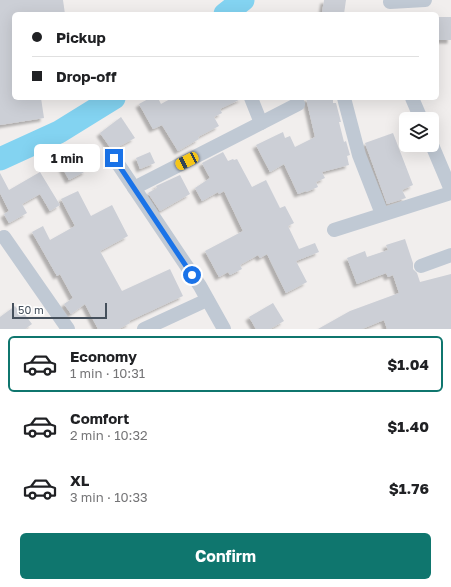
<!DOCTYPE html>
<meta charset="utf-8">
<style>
:root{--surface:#fff;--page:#f2f2f2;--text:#202124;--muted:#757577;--line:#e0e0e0;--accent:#0f766e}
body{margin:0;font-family:"Golos Text",sans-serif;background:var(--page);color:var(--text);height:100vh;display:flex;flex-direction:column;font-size:15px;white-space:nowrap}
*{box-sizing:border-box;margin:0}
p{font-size:13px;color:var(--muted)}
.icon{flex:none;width:22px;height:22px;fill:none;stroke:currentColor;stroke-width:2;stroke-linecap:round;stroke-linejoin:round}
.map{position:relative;height:329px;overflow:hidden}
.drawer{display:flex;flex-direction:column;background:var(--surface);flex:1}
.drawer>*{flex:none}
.banner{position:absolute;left:12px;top:12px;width:427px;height:88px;border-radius:6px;box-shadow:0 4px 16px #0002;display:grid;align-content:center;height:88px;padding:0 20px;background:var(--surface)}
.tools{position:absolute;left:399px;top:112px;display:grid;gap:8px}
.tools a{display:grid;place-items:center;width:40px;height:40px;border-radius:6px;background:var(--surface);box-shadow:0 4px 16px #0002;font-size:20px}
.scale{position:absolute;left:12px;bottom:10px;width:95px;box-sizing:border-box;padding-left:4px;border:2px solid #45505c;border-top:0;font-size:11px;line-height:14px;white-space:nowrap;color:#45505c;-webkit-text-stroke:3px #fff;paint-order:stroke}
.end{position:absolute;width:18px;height:18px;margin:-9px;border:5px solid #1a73e8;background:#fff;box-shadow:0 0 0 2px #fff}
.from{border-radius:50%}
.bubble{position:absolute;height:28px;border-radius:6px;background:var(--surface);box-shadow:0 4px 16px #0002;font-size:13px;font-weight:700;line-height:28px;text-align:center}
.car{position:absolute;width:12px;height:24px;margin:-12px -6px;border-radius:5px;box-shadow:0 0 3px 1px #0007;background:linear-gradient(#f5c518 24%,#345 0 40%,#f5c518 0 76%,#345 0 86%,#f5c518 0)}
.banner b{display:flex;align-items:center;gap:14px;height:38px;font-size:15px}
.banner b+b{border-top:1px solid var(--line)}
.banner i{width:10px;height:10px;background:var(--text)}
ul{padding:7px 0 0;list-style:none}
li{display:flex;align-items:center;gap:12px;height:56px;margin:0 8px 6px;padding:0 12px;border:2px solid transparent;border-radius:6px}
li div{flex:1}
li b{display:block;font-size:15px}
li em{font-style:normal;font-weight:700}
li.active{border-color:var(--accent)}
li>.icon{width:36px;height:36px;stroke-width:1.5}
.primary-button{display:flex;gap:8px;margin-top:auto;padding:8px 20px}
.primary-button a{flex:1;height:46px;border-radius:6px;background:var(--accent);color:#fff;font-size:16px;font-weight:700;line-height:46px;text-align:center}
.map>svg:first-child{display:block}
</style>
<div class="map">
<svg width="451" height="329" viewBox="0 0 451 329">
<defs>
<filter id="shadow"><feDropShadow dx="-3.5" dy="3.5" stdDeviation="1" flood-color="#0004"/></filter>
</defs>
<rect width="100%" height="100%" fill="#f1eeed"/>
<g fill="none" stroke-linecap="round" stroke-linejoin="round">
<g stroke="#83d3f1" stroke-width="23">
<polyline points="225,14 243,0"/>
<polyline points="0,159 59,132 114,98"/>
</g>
</g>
<g fill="#cccfd6" filter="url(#shadow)">
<polygon points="0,0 63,0 65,14 14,14 14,98 41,98 44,118 0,125"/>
<polygon points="324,0 346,0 344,14 322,13"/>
<rect x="437" y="17" width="14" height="23"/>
<polygon points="150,98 158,98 161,104 172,98 243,98 220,109 222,113 214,117 219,126 198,137 199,139 178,151 162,125 153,129 139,104"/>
<polygon points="306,98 333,98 333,103 336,103 341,122 339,122 344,142 346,141 350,155 347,156 349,165 322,172 325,178 316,182 318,187 306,192 306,191 298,194 284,164 270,172 256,145 283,132 285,138 290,136 295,147 315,137"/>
<polygon points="121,117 135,138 112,150 100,133"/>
<polygon points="393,133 413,185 402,190 406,198 387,204 365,143"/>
<polygon points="88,151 93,160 83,164 86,171 69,180 61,165"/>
<polygon points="150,152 155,163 140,169 136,158"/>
<polygon points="223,152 228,161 233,159 234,160 237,159 252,187 266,180 280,208 285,206 294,223 288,226 299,249 315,243 319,252 296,261 307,282 286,293 267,254 260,258 258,255 240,265 242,269 230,275 228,272 219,277 205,251 243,231 224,191 219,194 218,192 202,201 195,188 210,178 202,163"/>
<polygon points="40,172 60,205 50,211 40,194 22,204 27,213 9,223 4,214 9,211 0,193 0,173 9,190"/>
<polygon points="180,175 190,194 160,211 148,193 157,188 156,186"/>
<polygon points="78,191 91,216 112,205 128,236 100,251 122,291 170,269 183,296 129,321 130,323 119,329 98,329 85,304 71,314 64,304 73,298 60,274 57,276 32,232 43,226 50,240 75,226 61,199"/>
<polygon points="405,239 413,263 413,269 417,273 420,282 451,274 451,329 387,329 384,320 362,329 318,329 350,311 399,293 393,275 388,277 386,273 357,284 347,258 365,251 367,257 388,250 386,245"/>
<polygon points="273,303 284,321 270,329 256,329 249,317"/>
<polygon points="15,306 21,314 23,312 32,324 25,329 0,329 0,317"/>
</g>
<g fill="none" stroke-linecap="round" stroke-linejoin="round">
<g stroke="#c0c9d4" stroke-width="14">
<polyline points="390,2 425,0"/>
<polyline points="251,98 261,123"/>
<polyline points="344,98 359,155 382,214"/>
<polyline points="412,98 421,119"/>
<polyline points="432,145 451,190"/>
<polyline points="114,158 200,286 224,329"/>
<polyline points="134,188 298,104"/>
<polyline points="334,230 451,193"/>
<polyline points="4,237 68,329"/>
<polyline points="421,266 451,255"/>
<polyline points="144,329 207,300"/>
</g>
</g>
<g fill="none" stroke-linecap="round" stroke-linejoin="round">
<polyline stroke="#1a73e8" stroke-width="5" points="114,158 192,275"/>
</g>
</svg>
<div class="tools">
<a><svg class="icon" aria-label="layers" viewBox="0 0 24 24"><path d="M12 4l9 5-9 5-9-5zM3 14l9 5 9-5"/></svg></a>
</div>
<div class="scale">50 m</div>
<i class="end from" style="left:192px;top:275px"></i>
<i class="end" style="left:114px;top:158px"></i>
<div class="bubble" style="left:34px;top:144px;width:66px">1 min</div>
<i class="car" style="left:187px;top:161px;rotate:243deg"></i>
<div class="banner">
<b><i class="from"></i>Pickup</b>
<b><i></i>Drop-off</b>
</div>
</div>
<section class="drawer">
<ul>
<li class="active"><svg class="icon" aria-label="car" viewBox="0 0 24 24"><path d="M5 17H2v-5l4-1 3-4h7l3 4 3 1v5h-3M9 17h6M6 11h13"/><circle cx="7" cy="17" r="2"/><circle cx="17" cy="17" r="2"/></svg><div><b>Economy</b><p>1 min · 10:31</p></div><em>$1.04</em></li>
<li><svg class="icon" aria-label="car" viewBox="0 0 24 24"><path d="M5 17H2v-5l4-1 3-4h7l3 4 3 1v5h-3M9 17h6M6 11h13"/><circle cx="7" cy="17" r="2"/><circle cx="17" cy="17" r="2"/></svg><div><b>Comfort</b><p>2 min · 10:32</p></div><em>$1.40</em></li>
<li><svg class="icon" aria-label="car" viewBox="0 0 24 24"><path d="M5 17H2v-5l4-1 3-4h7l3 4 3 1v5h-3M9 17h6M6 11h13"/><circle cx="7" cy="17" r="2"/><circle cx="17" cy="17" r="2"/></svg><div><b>XL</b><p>3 min · 10:33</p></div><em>$1.76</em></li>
</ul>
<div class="primary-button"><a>Confirm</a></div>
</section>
